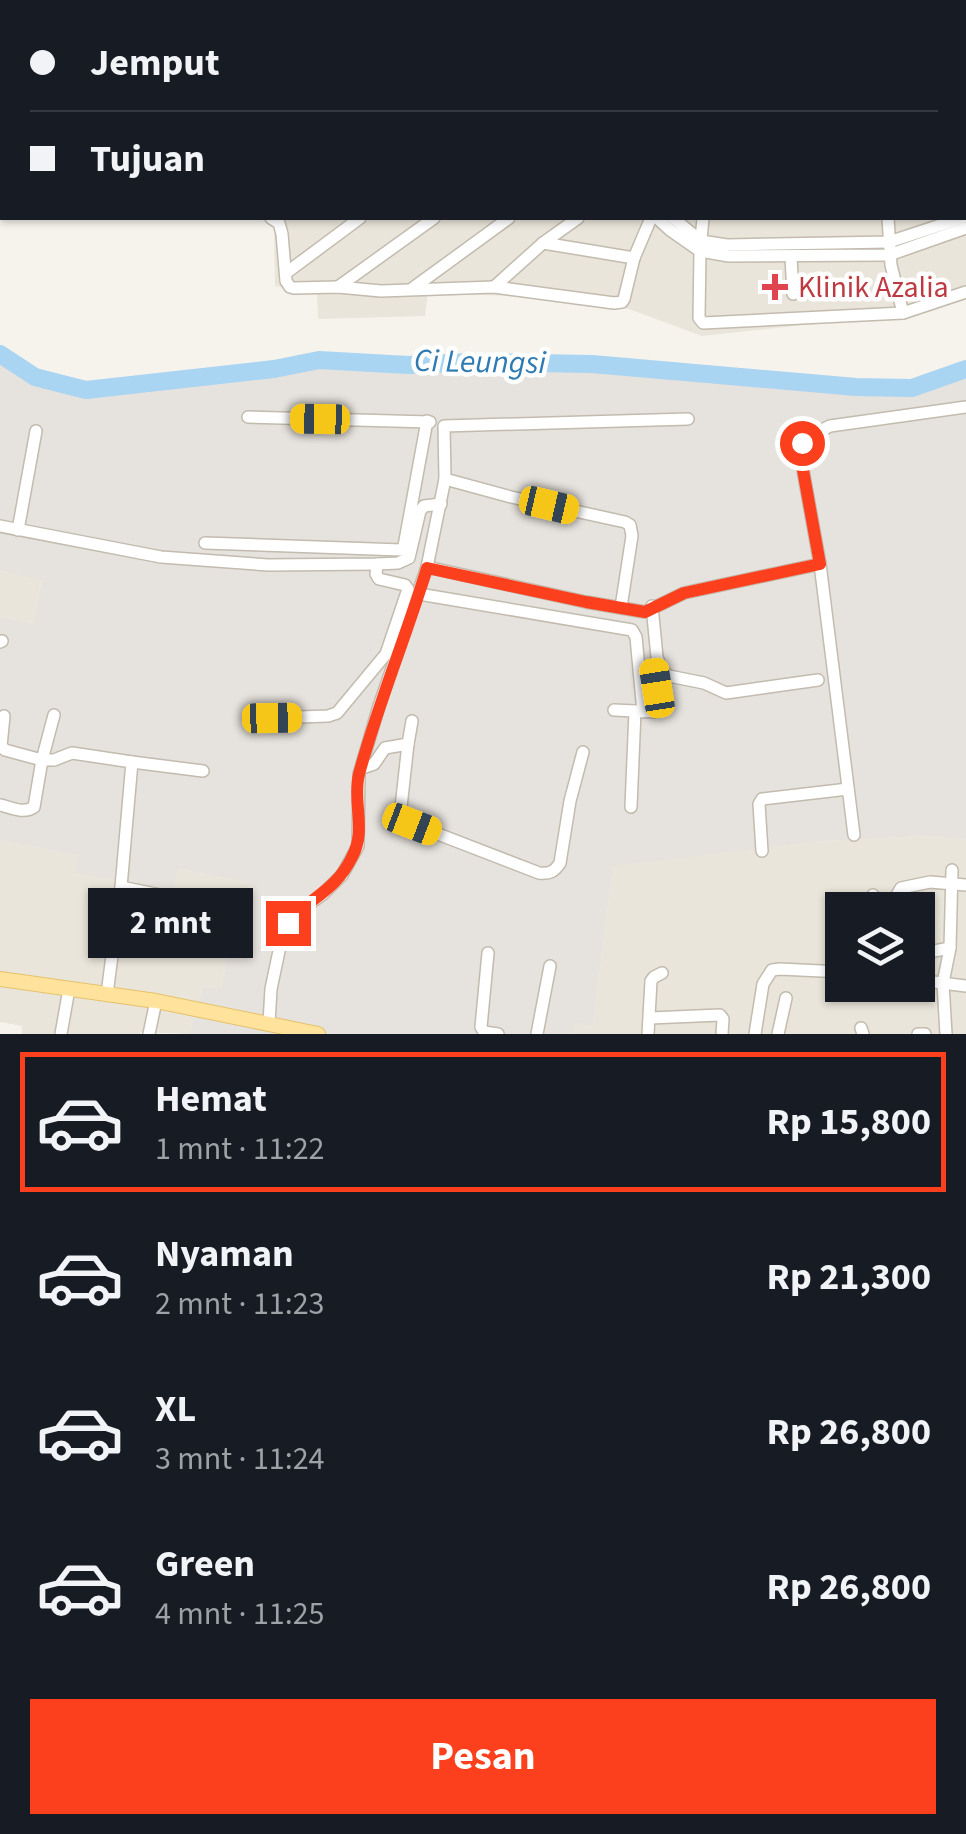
<!DOCTYPE html>
<html lang="id">
<meta charset="utf-8">
<style>
:root{--surface:#171b24;--page:#242831;--text:#f1f3f6;--muted:#9ea1a6;--line:#363941;--accent:#fc3f1d}
body{margin:0;font-family:"Source Sans 3",sans-serif;background:var(--page);color:var(--text);height:100vh;display:flex;flex-direction:column;font-size:38px;white-space:nowrap}
*{box-sizing:border-box;margin:0}
p{font-size:32px;color:var(--muted)}
.icon{flex:none;width:55px;height:55px;fill:none;stroke:currentColor;stroke-width:2;stroke-linecap:round;stroke-linejoin:round}
.map{position:relative;height:1034px;overflow:hidden}
.details{display:flex;flex-direction:column;background:var(--surface);flex:1}
.details>*{flex:none}
.banner{position:absolute;left:0px;top:0px;width:968px;height:220px;box-shadow:0 2px 8px #0004;display:grid;align-content:center;height:220px;padding:0 30px;background:var(--surface)}
.buttons{position:absolute;left:825px;top:892px;display:grid;gap:20px}
.buttons a{display:grid;place-items:center;width:110px;height:110px;border-radius:0px;background:var(--surface);box-shadow:0 2px 8px #0004;font-size:50px}
.end{position:absolute;width:45px;height:45px;margin:-22px;border:12px solid #fc3f1d;background:#fff;box-shadow:0 0 0 5px #fff}
.from{border-radius:50%}
.bubble{position:absolute;height:70px;border-radius:0px;background:var(--surface);box-shadow:0 2px 8px #0004;font-size:32px;font-weight:700;line-height:70px;text-align:center}
.car{position:absolute;width:30px;height:60px;margin:-30px -15px;border-radius:12px;box-shadow:0 0 8px 2px #0007;background:linear-gradient(#f5c518 24%,#345 0 40%,#f5c518 0 76%,#345 0 86%,#f5c518 0)}
.banner b{display:flex;align-items:center;gap:35px;height:95px;font-size:38px}
.banner b+b{border-top:2px solid var(--line)}
.banner i{width:25px;height:25px;background:var(--text)}
ul{padding:18px 0 0;list-style:none}
li{display:flex;align-items:center;gap:30px;height:140px;margin:0 20px 15px;padding:0 10px;border:5px solid transparent;border-radius:0px}
li div{flex:1}
li b{display:block;font-size:38px}
li em{font-style:normal;font-weight:700}
li.active{border-color:var(--accent)}
li>.icon{width:90px;height:90px;stroke-width:1.5}
.action{display:flex;gap:20px;margin-top:auto;padding:20px 30px}
.action a{flex:1;height:115px;border-radius:0px;background:var(--accent);color:#fff;font-size:40px;font-weight:700;line-height:115px;text-align:center}
.map>svg:first-child{display:block}
</style>
<div class="map">
<svg width="966" height="1034" viewBox="0 0 966 1034">
<rect width="100%" height="100%" fill="#f6f3ec"/>
<g fill="#eae5da" fill-rule="evenodd">
<polygon points="271,0 966,0 966,293 902,314 702,336 629,309 560,299 428,292 425,316 318,319 317,293 275,286 274,228 261,218 965,218 965,2 270,2"/>
<polygon points="0,571 42,579 33,623 0,617"/>
<path d="M 925,836 L 966,840 L 966,1034 L 573,1034 L 575,1023 L 593,1027 L 613,865 L 822,841 ZM 842,910 L 918,910 L 918,985 L 842,985 Z"/>
<polygon points="0,840 78,856 76,873 172,888 177,869 255,884 234,921 221,988 203,986 189,1034 141,1032 140,1034 22,1034 22,1026 0,1022"/>
</g>
<g fill="#e6e2dd">
<polygon points="0,0 214,0 214,2 2,2 2,65 0,65"/>
<polygon points="0,354 35,377 86,390 319,360 408,365 545,363 683,371 856,387 911,388 966,369 966,840 925,836 822,841 613,866 593,1027 575,1023 573,1034 189,1034 203,986 221,988 234,921 254,884 178,869 173,889 75,873 78,856 0,840 0,617 33,623 42,580 0,571"/>
</g>
<g fill="none" stroke-linecap="round" stroke-linejoin="round">
<g stroke="#a9d4f2" stroke-width="18">
<polyline points="214,2 214,0"/>
<polyline points="0,65 2,65"/>
<polyline points="0,354 35,377 86,390 274,369 319,360 408,365 470,362 592,364 856,387 912,388 966,369"/>
</g>
<defs>
<g id="minor">
<polyline points="484,0 485,2"/>
<polyline points="495,0 497,2"/>
<polyline points="567,0 569,2"/>
<polyline points="667,0 667,2"/>
<polyline points="835,0 835,2"/>
<polyline points="885,0 885,2"/>
<polyline points="935,0 935,2"/>
<polyline points="288,2 289,0"/>
<polyline points="341,2 342,0"/>
<polyline points="418,2 422,0"/>
<polyline points="540,2 544,0"/>
<polyline points="622,2 626,0"/>
<polyline points="713,2 713,0"/>
<polyline points="765,2 765,0"/>
<polyline points="965,10 966,10"/>
<polyline points="965,97 966,97"/>
<polyline points="965,164 966,164"/>
<polyline points="271,218 279,223 282,234 286,281 290,287 294,288 338,287 381,291 494,287 614,303 622,302 624,299 634,258 651,218"/>
<polyline points="657,218 670,230 700,251 729,256 889,255 966,228"/>
<polyline points="673,218 701,241 727,245 889,242 962,218"/>
<polyline points="703,218 700,251 699,318 703,323 903,313"/>
<polyline points="888,218 891,265 903,313 966,292"/>
<polyline points="543,243 634,258"/>
<polyline points="791,257 793,294"/>
<polyline points="286,273 360,218"/>
<polyline points="338,287 434,218"/>
<polyline points="494,287 543,243 578,218"/>
<polyline points="413,288 509,218"/>
<polyline points="248,417 430,422"/>
<polyline points="445,479 511,497 625,522 630,525 632,536 621,607"/>
<polyline points="0,526 161,557 268,565 377,564 398,563 409,558 420,511 424,506 441,504"/>
<polyline points="18,530 36,431"/>
<polyline points="205,543 401,550 404,546 427,421"/>
<polyline points="820,564 854,835"/>
<polyline points="427,567 586,602 645,612 684,593 820,564 801,459 802,443 808,437 830,426 966,407"/>
<polyline points="419,594 632,630 636,637 643,712"/>
<polyline points="652,606 657,657 662,671 669,676 704,683 726,693 818,680"/>
<polyline points="0,642 2,641"/>
<polyline points="614,710 655,712 657,688 653,665"/>
<polyline points="4,716 1,746 5,750 42,760 54,760 72,753 132,762 121,887 107,994"/>
<polyline points="272,718 328,716 337,713 386,654 408,589 405,585 379,579 376,574 377,564"/>
<path d="M 408,744 L 401,807 C 403,815 405,819 412,824 L 539,873 C 550,874 554,872 560,863 L 570,801 L 583,752"/>
<polyline points="132,762 203,771"/>
<polyline points="362,768 374,764 385,748 408,744 412,721"/>
<path d="M 1,805 C 12,808 24,814 34,807 L 42,760 L 54,715"/>
<polyline points="631,807 635,711"/>
<polyline points="762,851 759,804 762,799 848,789"/>
<polyline points="121,887 200,903"/>
<polyline points="872,910 873,895"/>
<polyline points="892,910 894,900 901,888 930,882 966,885"/>
<polyline points="488,953 481,1027 484,1032 498,1034"/>
<polyline points="918,954 950,948"/>
<polyline points="918,980 966,986"/>
<polyline points="650,1018 720,1015 723,1019 722,1034"/>
<polyline points="269,1023 271,989 283,932 294,915 323,894 342,875 358,846 359,774 379,706 427,567 445,479 444,426 688,419"/>
<polyline points="861,1028 863,1034"/>
<polyline points="61,1034 69,989"/>
<polyline points="149,1034 156,1001"/>
<polyline points="537,1034 550,966"/>
<polyline points="648,1034 651,981 654,977 662,973"/>
<polyline points="755,1034 763,984 772,970 780,969 842,972"/>
<polyline points="778,1034 786,998"/>
<polyline points="918,1034 925,1034"/>
<polyline points="946,1034 943,983 950,948 952,870"/>
</g>
<polyline id="major" points="0,979 156,1001 318,1034"/>
</defs>
<use href="#minor" stroke="#c2bbae" stroke-width="14"/>
<use href="#major" stroke="#e6c16a" stroke-width="16"/>
<use href="#minor" stroke="#fff" stroke-width="11"/>
<use href="#major" stroke="#ffe39c" stroke-width="14"/>
</g>
<g fill="none" stroke-linecap="round" stroke-linejoin="round">
<path stroke="#fc3f1d" stroke-width="12" d="M 288,923 C 310,897 335,892 352,857 C 367,830 352,802 359,774 C 378,704 406,637 427,568 L 586,602 L 645,612 L 684,593 L 820,564 L 801,459 L 802,443"/>
</g>
<path fill="#e0444e" stroke="#fff" stroke-width="4" d="M770 272h10v10h10v10h-10v10h-10v-10h-10v-10h10z"/>
<g text-anchor="middle" dominant-baseline="central" stroke-width="9" stroke-linejoin="round" paint-order="stroke">
<g font-size="30" fill="#be3a42" stroke="#fff" text-anchor="start">
<text x="798" y="287">Klinik Azalia</text>
</g>
<g font-size="32" font-style="italic" fill="#2e7ab2" stroke="#fff">
<text transform="translate(480 362) rotate(1)">Ci Leungsi</text>
</g>
</g>
</svg>
<div class="buttons">
<a><svg class="icon" aria-label="layers" viewBox="0 0 24 24"><path d="M12 4l9 5-9 5-9-5zM3 14l9 5 9-5"/></svg></a>
</div>
<i class="end from" style="left:802px;top:443px"></i>
<i class="end" style="left:288px;top:923px"></i>
<div class="bubble" style="left:88px;top:888px;width:165px">2 mnt</div>
<i class="car" style="left:320px;top:419px;rotate:271deg"></i>
<i class="car" style="left:549px;top:505px;rotate:103deg"></i>
<i class="car" style="left:657px;top:688px;rotate:351deg"></i>
<i class="car" style="left:272px;top:718px;rotate:89deg"></i>
<i class="car" style="left:412px;top:824px;rotate:111deg"></i>
<div class="banner">
<b><i class="from"></i>Jemput</b>
<b><i></i>Tujuan</b>
</div>
</div>
<section class="details">
<ul>
<li class="active"><svg class="icon" aria-label="car" viewBox="0 0 24 24"><path d="M5 17H2v-5l4-1 3-4h7l3 4 3 1v5h-3M9 17h6M6 11h13"/><circle cx="7" cy="17" r="2"/><circle cx="17" cy="17" r="2"/></svg><div><b>Hemat</b><p>1 mnt · 11:22</p></div><em>Rp 15,800</em></li>
<li><svg class="icon" aria-label="car" viewBox="0 0 24 24"><path d="M5 17H2v-5l4-1 3-4h7l3 4 3 1v5h-3M9 17h6M6 11h13"/><circle cx="7" cy="17" r="2"/><circle cx="17" cy="17" r="2"/></svg><div><b>Nyaman</b><p>2 mnt · 11:23</p></div><em>Rp 21,300</em></li>
<li><svg class="icon" aria-label="car" viewBox="0 0 24 24"><path d="M5 17H2v-5l4-1 3-4h7l3 4 3 1v5h-3M9 17h6M6 11h13"/><circle cx="7" cy="17" r="2"/><circle cx="17" cy="17" r="2"/></svg><div><b>XL</b><p>3 mnt · 11:24</p></div><em>Rp 26,800</em></li>
<li><svg class="icon" aria-label="car" viewBox="0 0 24 24"><path d="M5 17H2v-5l4-1 3-4h7l3 4 3 1v5h-3M9 17h6M6 11h13"/><circle cx="7" cy="17" r="2"/><circle cx="17" cy="17" r="2"/></svg><div><b>Green</b><p>4 mnt · 11:25</p></div><em>Rp 26,800</em></li>
</ul>
<div class="action"><a>Pesan</a></div>
</section>
